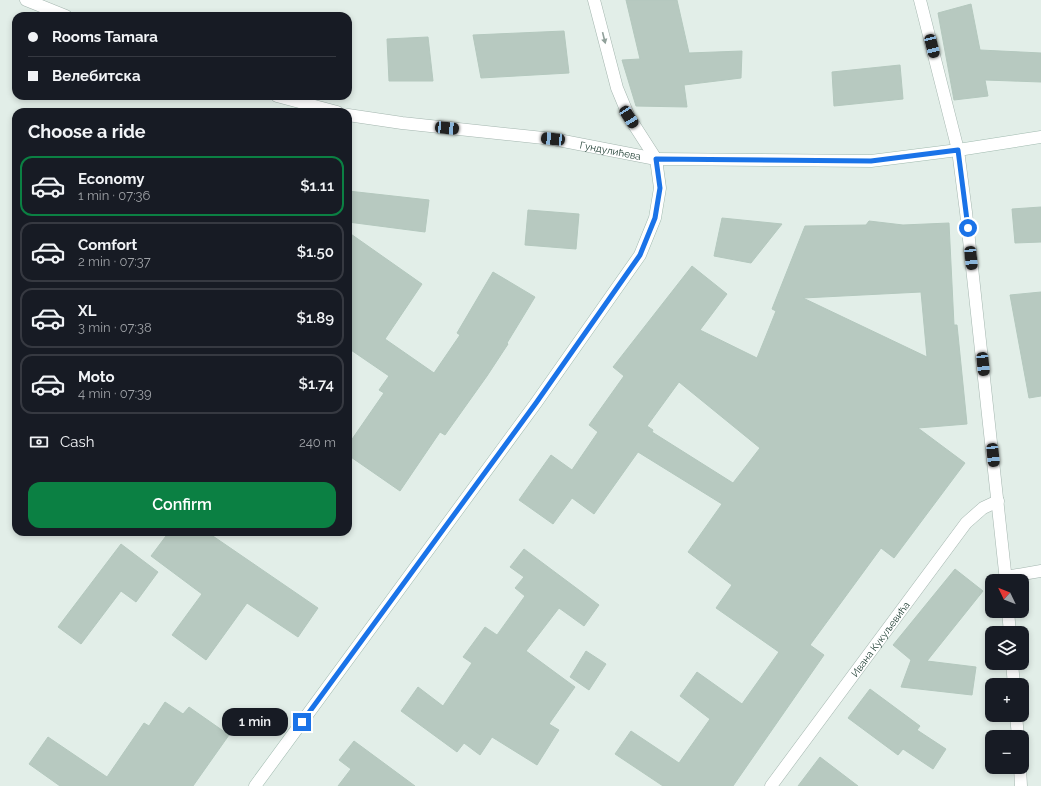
<!DOCTYPE html>
<meta charset="utf-8">
<style>
:root{--surface:#171b24;--page:#242831;--text:#f1f3f6;--muted:#9ea1a6;--line:#363941;--accent:#0b8043}
body{margin:0;font-family:Raleway,sans-serif;background:var(--page);color:var(--text);height:100vh;display:flex;flex-direction:column;font-size:15px;white-space:nowrap}
*{box-sizing:border-box;margin:0}
p{font-size:13px;color:var(--muted)}
.icon{flex:none;width:22px;height:22px;fill:none;stroke:currentColor;stroke-width:2;stroke-linecap:round;stroke-linejoin:round}
.map{position:relative;flex:1;overflow:hidden}
.panel{position:absolute;left:12px;top:108px;width:340px;height:428px;display:flex;flex-direction:column;background:var(--surface);border-radius:12px;box-shadow:0 2px 6px #0003}
.panel>*{flex:none}
.guide{position:absolute;left:12px;top:12px;width:340px;height:88px;border-radius:12px;box-shadow:0 2px 6px #0003;display:grid;align-content:center;height:88px;padding:0 16px;background:var(--surface)}
.needle{width:26px;rotate:313deg}
.fabs{position:absolute;left:985px;top:574px;display:grid;gap:8px}
.fabs a{display:grid;place-items:center;width:44px;height:44px;border-radius:8px;background:var(--surface);box-shadow:0 2px 6px #0003;font-size:20px}
.end{position:absolute;width:18px;height:18px;margin:-9px;border:5px solid #1a73e8;background:#fff;box-shadow:0 0 0 2px #fff}
.from{border-radius:50%}
.bubble{position:absolute;height:28px;border-radius:12px;background:var(--surface);box-shadow:0 2px 6px #0003;font-size:13px;font-weight:600;line-height:28px;text-align:center}
.car{position:absolute;width:12px;height:24px;margin:-12px -6px;border-radius:5px;box-shadow:0 0 3px 1px #0007;background:linear-gradient(#222 24%,#8ab4d8 0 40%,#222 0 76%,#8ab4d8 0 86%,#222 0)}
.guide b{display:flex;align-items:center;gap:14px;height:38px;font-size:15px}
.guide b+b{border-top:1px solid var(--line)}
.guide i{width:10px;height:10px;background:var(--text)}
ul{padding:0;list-style:none}
li{display:flex;align-items:center;gap:12px;height:60px;margin:0 8px 6px;padding:0 8px;border:2px solid var(--line);border-radius:12px}
li div{flex:1}
li b{display:block;font-size:15px}
li em{font-style:normal;font-weight:600}
li.selected{border-color:var(--accent)}
li>.icon{width:36px;height:36px;stroke-width:1.5}
h2{padding:0 16px;font-size:18px;line-height:48px}
.pay{display:flex;align-items:center;gap:10px;height:44px;padding:0 16px;font-size:15px}
.pay p{margin-inline-start:auto}
.button{display:flex;gap:8px;margin-top:auto;padding:8px 16px}
.button a{flex:1;height:46px;border-radius:12px;background:var(--accent);color:#fff;font-size:16px;font-weight:600;line-height:46px;text-align:center}
.map>svg:first-child{display:block}
</style>
<div class="map">
<svg width="1041" height="786" viewBox="0 0 1041 786">
<rect width="100%" height="100%" fill="#e2eee8"/>
<g fill="#b7c9c0" stroke="#b4c8be" fill-rule="evenodd">
<polygon points="626,0 677,0 689,53 742,51 741,78 684,85 687,107 636,106 622,60 640,59"/>
<polygon points="971,4 980,50 1041,53 1041,82 985,80 988,96 954,100 938,13"/>
<polygon points="564,31 569,73 481,78 473,35"/>
<polygon points="428,37 433,81 389,81 387,39"/>
<polygon points="900,65 903,99 834,106 832,72"/>
<polygon points="348,191 429,200 425,232 348,222"/>
<polygon points="1041,207 1041,242 1015,243 1012,209"/>
<polygon points="528,210 579,214 576,249 525,245"/>
<polygon points="722,218 782,224 751,263 714,256"/>
<path d="M 869,221 L 903,225 L 949,223 L 954,325 L 957,325 L 967,424 L 918,428 L 965,463 L 894,558 L 881,548 L 810,645 L 824,655 L 733,786 L 663,786 L 615,754 L 631,731 L 679,763 L 710,719 L 680,696 L 697,672 L 742,704 L 779,652 L 716,608 L 732,585 L 688,552 L 722,504 L 638,452 L 594,514 L 572,498 L 553,524 L 519,500 L 551,455 L 572,470 L 598,432 L 589,425 L 624,376 L 613,367 L 692,266 L 727,294 L 700,330 L 757,358 L 776,311 L 772,309 L 805,226 L 866,225 ZM 921,292 L 927,357 L 803,298 ZM 679,382 L 760,448 L 733,483 L 652,432 L 653,430 L 647,426 Z"/>
<polygon points="348,232 422,284 385,339 434,373 460,335 457,333 493,272 535,297 507,343 508,344 487,376 445,435 440,432 400,491 348,455 348,445 384,393 379,390 389,376 348,348"/>
<polygon points="1041,292 1041,396 1029,398 1010,295"/>
<polygon points="169,532 207,532 318,608 298,637 247,603 206,660 172,635 202,594 151,556"/>
<polygon points="121,544 158,572 136,602 121,591 81,644 58,627"/>
<polygon points="524,549 599,605 584,626 559,608 526,651 575,687 549,724 559,730 537,765 492,737 480,755 464,743 457,752 401,711 418,687 443,706 472,663 463,657 485,627 497,635 525,596 515,588 524,577 510,567"/>
<polygon points="955,569 983,591 927,661 976,667 972,695 901,687 911,660 893,645"/>
<polygon points="586,651 606,664 589,690 570,677"/>
<polygon points="870,689 920,726 917,730 946,749 933,769 903,749 898,755 848,718"/>
<polygon points="165,702 183,714 189,707 229,735 193,786 60,786 29,764 48,737 107,777 144,723 149,726"/>
<polygon points="354,741 415,786 338,786 351,769 339,760"/>
<polygon points="820,757 858,786 798,786"/>
</g>
<g fill="none" stroke-linecap="round" stroke-linejoin="round">
<defs>
<g id="street">
<polyline points="26,0 66,16"/>
<polyline points="594,0 617,88 629,117 656,159"/>
<polyline points="920,0 958,150 966,212 1006,581"/>
<polyline points="277,96 337,112"/>
<path id="s1" d="M 348,115 L 402,123 L 553,139 L 656,159"/>
<polyline points="1006,577 1041,571"/>
<polyline points="1008,611 1010,633"/>
<polyline points="1012,663 1014,685"/>
<polyline points="1016,715 1018,737"/>
<polyline points="1020,767 1021,786"/>
<path id="s2" d="M 771,786 L 966,523 L 983,508 L 998,501"/>
</g>
<polyline id="secondary" points="255,786 536,403 640,255 655,218 660,188 656,159 871,161 958,150 1041,137"/>
</defs>
<use href="#street" stroke="#a4b6af" stroke-width="13"/>
<use href="#secondary" stroke="#a0baaf" stroke-width="13"/>
<use href="#street" stroke="#fff" stroke-width="12"/>
<use href="#secondary" stroke="#fff" stroke-width="12"/>
</g>
<defs><path id="oneway-solid" d="M-6-.8H1V-3.2L6.5 0L1 3.2V.8H-6Z"/></defs>
<use fill="#90a09a" href="#oneway-solid" transform="translate(604 38) rotate(76)"/>
<g fill="none" stroke-linecap="round" stroke-linejoin="round">
<polyline stroke="#1a73e8" stroke-width="5" points="302,722 536,403 640,255 655,218 660,188 656,159 871,161 958,150 968,228"/>
</g>
<g text-anchor="middle" dominant-baseline="central" stroke-width="3.5" stroke-linejoin="round" paint-order="stroke">
<g font-size="10" fill="#214035" stroke="#f3faf6">
<text stroke="none"><textPath href="#s1" startOffset="265">Гундулићева</textPath></text>
<text stroke="none"><textPath href="#s2" startOffset="183">Ивана Кукуљевића</textPath></text>
</g>
</g>
</svg>
<div class="fabs">
<a><svg class="needle" viewBox="-14 -14 28 28"><path d="M0-13l5 13h-10z" fill="#e53935"/><path d="M0 13l5-13h-10z" fill="#9ea1a6"/></svg></a>
<a><svg class="icon" aria-label="layers" viewBox="0 0 24 24"><path d="M12 4l9 5-9 5-9-5zM3 14l9 5 9-5"/></svg></a>
<a>+</a>
<a>−</a>
</div>
<i class="end from" style="left:968px;top:228px"></i>
<i class="end" style="left:302px;top:722px"></i>
<div class="bubble" style="left:222px;top:708px;width:66px">1 min</div>
<i class="car" style="left:932px;top:46px;rotate:166deg"></i>
<i class="car" style="left:629px;top:117px;rotate:147deg"></i>
<i class="car" style="left:447px;top:128px;rotate:96deg"></i>
<i class="car" style="left:553px;top:139px;rotate:276deg"></i>
<i class="car" style="left:971px;top:258px;rotate:174deg"></i>
<i class="car" style="left:983px;top:364px;rotate:174deg"></i>
<i class="car" style="left:993px;top:455px;rotate:174deg"></i>
<div class="guide">
<b><i class="from"></i>Rooms Tamara</b>
<b><i></i>Велебитска</b>
</div>
<section class="panel">
<h2>Choose a ride</h2>
<ul>
<li class="selected"><svg class="icon" aria-label="car" viewBox="0 0 24 24"><path d="M5 17H2v-5l4-1 3-4h7l3 4 3 1v5h-3M9 17h6M6 11h13"/><circle cx="7" cy="17" r="2"/><circle cx="17" cy="17" r="2"/></svg><div><b>Economy</b><p>1 min · 07:36</p></div><em>$1.11</em></li>
<li><svg class="icon" aria-label="car" viewBox="0 0 24 24"><path d="M5 17H2v-5l4-1 3-4h7l3 4 3 1v5h-3M9 17h6M6 11h13"/><circle cx="7" cy="17" r="2"/><circle cx="17" cy="17" r="2"/></svg><div><b>Comfort</b><p>2 min · 07:37</p></div><em>$1.50</em></li>
<li><svg class="icon" aria-label="car" viewBox="0 0 24 24"><path d="M5 17H2v-5l4-1 3-4h7l3 4 3 1v5h-3M9 17h6M6 11h13"/><circle cx="7" cy="17" r="2"/><circle cx="17" cy="17" r="2"/></svg><div><b>XL</b><p>3 min · 07:38</p></div><em>$1.89</em></li>
<li><svg class="icon" aria-label="car" viewBox="0 0 24 24"><path d="M5 17H2v-5l4-1 3-4h7l3 4 3 1v5h-3M9 17h6M6 11h13"/><circle cx="7" cy="17" r="2"/><circle cx="17" cy="17" r="2"/></svg><div><b>Moto</b><p>4 min · 07:39</p></div><em>$1.74</em></li>
</ul>
<div class="pay"><svg class="icon" aria-label="cash" viewBox="0 0 24 24"><path d="M3 7h18v10H3z"/><circle cx="12" cy="12" r="2"/></svg>Cash<p>240 m</p></div>
<div class="button"><a>Confirm</a></div>
</section>
</div>
